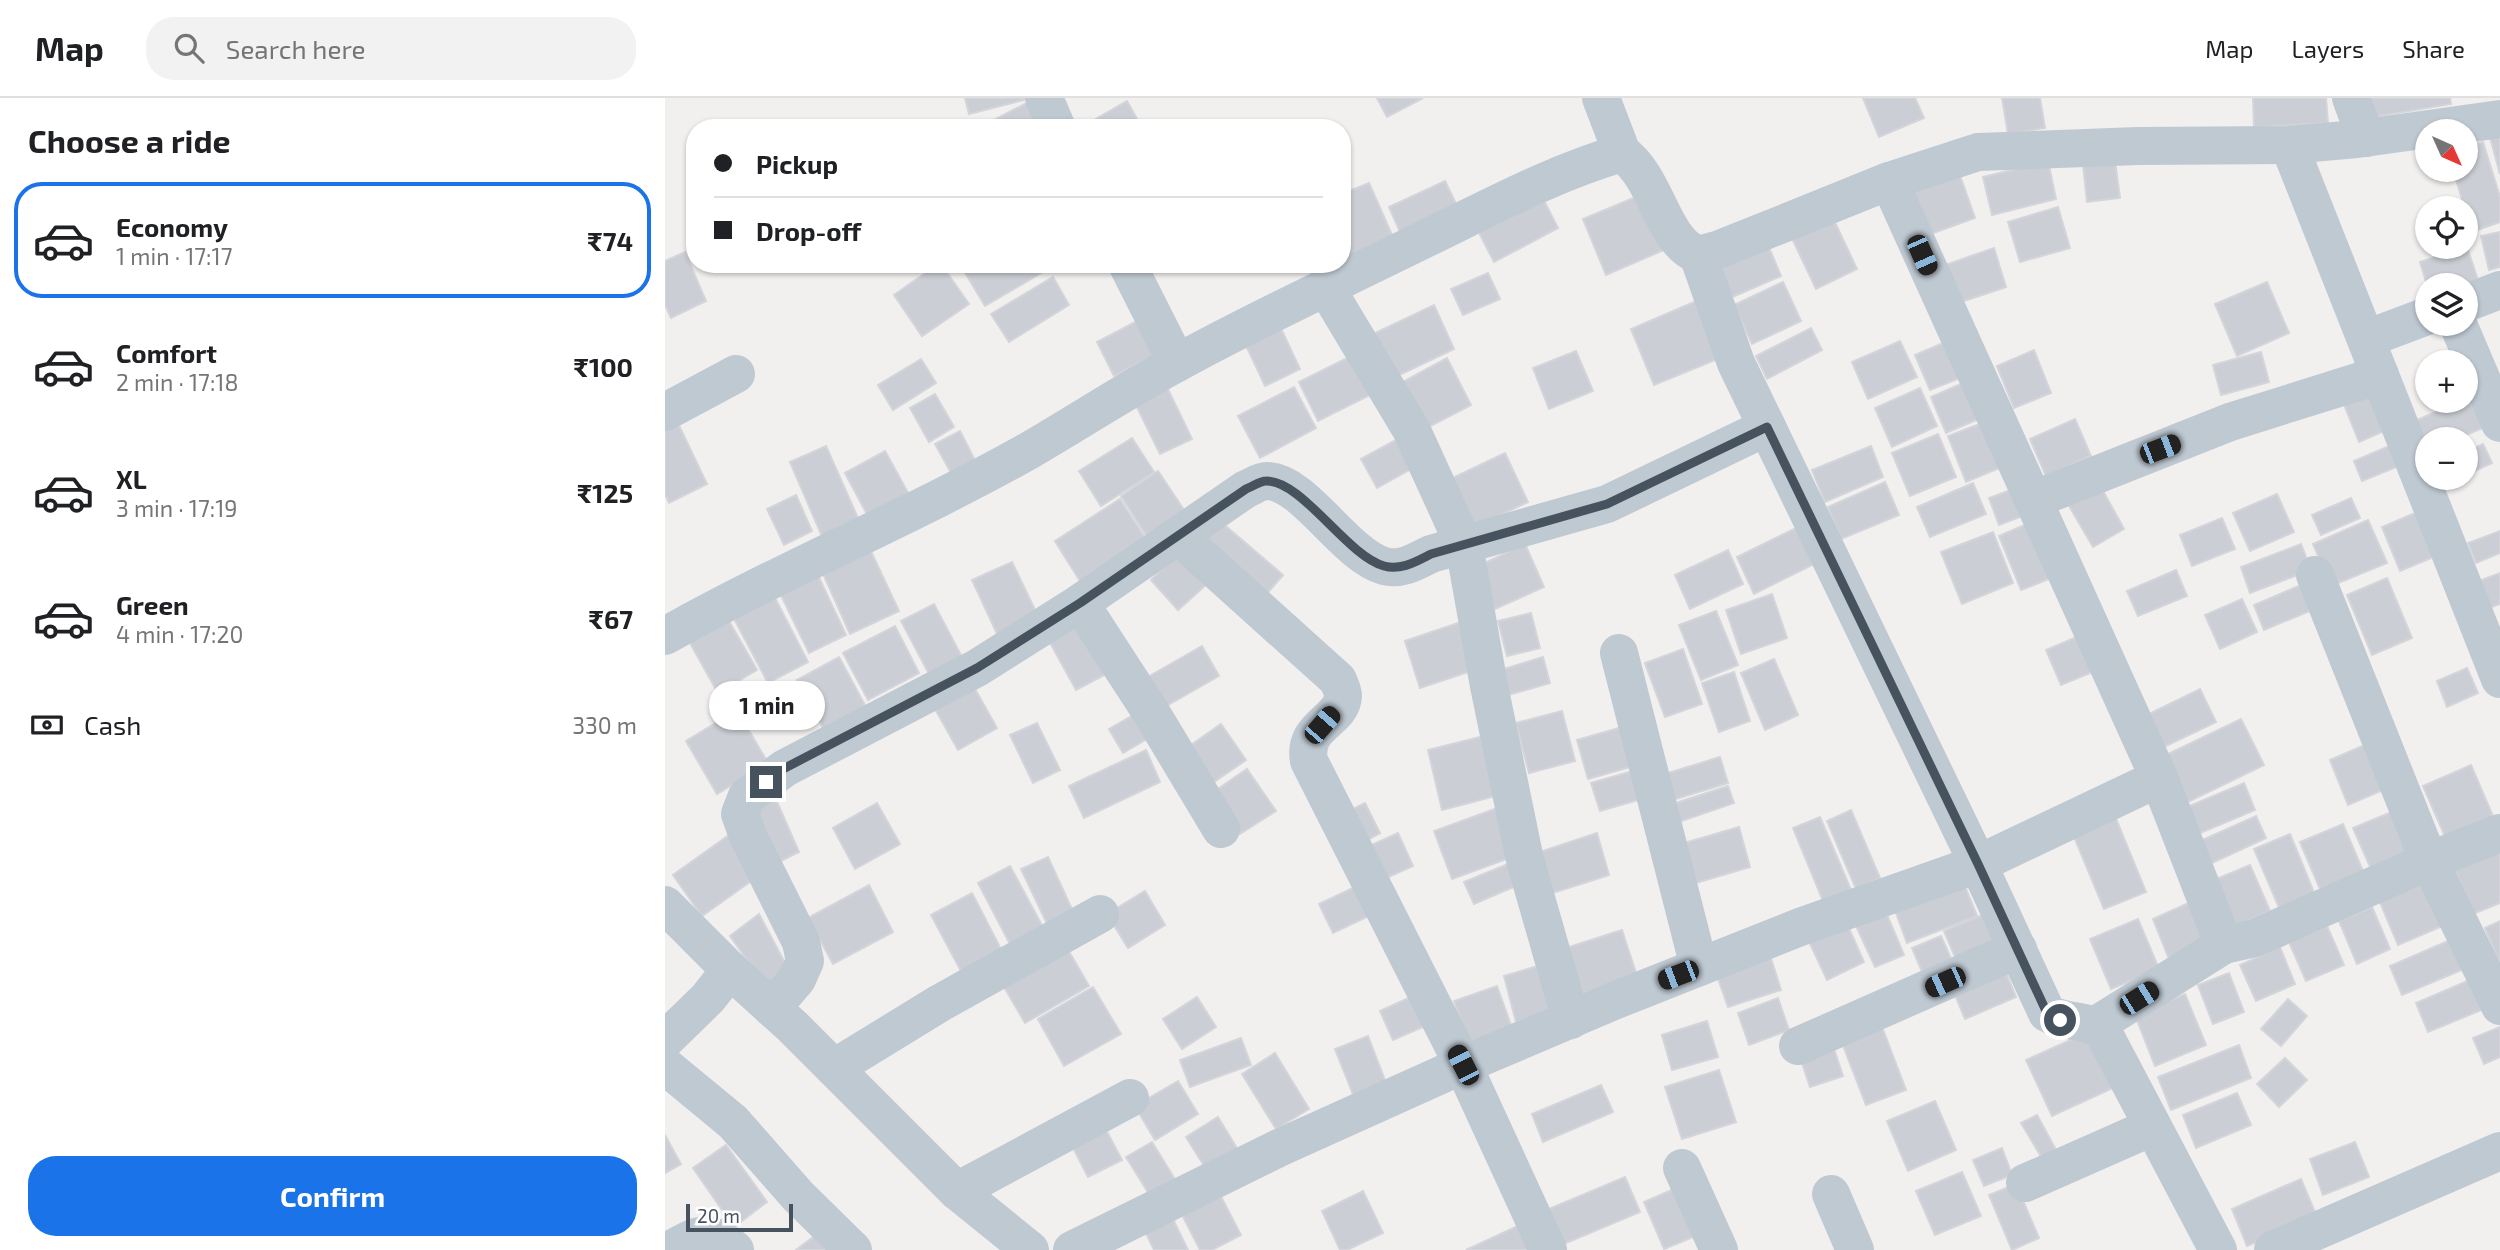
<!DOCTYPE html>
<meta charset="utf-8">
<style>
:root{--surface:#fff;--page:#f2f2f2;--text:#202124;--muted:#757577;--line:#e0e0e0;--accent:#1a73e8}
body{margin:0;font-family:"Exo 2",sans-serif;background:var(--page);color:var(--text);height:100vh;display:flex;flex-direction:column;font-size:26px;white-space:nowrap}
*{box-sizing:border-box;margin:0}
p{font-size:23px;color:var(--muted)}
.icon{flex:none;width:38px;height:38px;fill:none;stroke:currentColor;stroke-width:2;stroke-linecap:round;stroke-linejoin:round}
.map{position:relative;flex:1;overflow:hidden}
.details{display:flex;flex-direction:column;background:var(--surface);width:665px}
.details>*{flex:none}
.banner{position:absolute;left:21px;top:21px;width:665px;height:154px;border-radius:28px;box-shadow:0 2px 5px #0004;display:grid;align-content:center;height:154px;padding:0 28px;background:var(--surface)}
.needle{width:46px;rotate:135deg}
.buttons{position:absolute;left:1750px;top:21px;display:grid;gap:14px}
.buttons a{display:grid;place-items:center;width:63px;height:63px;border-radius:50%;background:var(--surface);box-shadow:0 2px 5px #0004;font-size:35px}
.scale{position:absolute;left:21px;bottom:18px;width:107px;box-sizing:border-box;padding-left:7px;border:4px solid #46525e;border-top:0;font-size:19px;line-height:24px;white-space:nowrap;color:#46525e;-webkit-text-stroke:5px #fff;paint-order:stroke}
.end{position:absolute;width:32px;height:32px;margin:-16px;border:9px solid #46525e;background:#fff;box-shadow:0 0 0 4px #fff}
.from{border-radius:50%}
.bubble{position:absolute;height:49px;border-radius:24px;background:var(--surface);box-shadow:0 2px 5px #0004;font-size:23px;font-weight:700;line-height:49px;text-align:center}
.car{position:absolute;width:21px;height:42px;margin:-21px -10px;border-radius:9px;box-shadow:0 0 5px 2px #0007;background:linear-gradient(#222 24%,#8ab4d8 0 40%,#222 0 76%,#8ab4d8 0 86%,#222 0)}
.banner b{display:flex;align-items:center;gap:24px;height:66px;font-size:26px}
.banner b+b{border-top:2px solid var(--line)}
.banner i{width:18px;height:18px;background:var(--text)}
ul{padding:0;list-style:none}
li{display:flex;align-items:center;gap:21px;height:116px;margin:0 14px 10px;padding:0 14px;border:4px solid transparent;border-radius:28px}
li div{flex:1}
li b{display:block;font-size:26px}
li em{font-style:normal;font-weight:700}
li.on{border-color:var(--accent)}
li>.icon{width:63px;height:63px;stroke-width:1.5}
h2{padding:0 28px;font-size:32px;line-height:84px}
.pay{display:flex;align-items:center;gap:18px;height:77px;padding:0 28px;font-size:26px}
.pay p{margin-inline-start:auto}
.primary-button{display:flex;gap:14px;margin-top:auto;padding:14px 28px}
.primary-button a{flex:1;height:80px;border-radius:28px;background:var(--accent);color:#fff;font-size:28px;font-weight:700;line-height:80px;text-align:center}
header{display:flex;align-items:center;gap:42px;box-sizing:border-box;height:98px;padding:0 35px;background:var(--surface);border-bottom:2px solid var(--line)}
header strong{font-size:33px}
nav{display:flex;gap:38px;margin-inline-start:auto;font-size:24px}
.search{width:490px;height:63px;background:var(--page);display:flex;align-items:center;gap:18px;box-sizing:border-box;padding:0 24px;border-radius:28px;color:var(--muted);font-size:26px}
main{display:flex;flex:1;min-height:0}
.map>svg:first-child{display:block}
</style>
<header>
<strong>Map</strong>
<div class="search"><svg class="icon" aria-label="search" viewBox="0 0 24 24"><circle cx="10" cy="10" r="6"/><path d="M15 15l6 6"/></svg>Search here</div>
<nav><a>Map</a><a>Layers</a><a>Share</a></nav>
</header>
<main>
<section class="details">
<h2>Choose a ride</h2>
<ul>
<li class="on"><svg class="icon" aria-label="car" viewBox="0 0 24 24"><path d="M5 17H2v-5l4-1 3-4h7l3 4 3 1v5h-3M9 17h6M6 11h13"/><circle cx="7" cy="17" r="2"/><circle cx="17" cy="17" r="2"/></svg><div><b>Economy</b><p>1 min · 17:17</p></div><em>₹74</em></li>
<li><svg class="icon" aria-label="car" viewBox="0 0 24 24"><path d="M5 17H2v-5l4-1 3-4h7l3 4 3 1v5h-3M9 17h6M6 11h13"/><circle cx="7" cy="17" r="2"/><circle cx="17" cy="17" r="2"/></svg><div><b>Comfort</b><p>2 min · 17:18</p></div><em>₹100</em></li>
<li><svg class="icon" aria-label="car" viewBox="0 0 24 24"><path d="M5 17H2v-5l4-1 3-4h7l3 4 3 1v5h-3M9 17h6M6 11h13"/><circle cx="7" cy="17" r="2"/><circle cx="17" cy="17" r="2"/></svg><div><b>XL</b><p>3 min · 17:19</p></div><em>₹125</em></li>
<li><svg class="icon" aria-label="car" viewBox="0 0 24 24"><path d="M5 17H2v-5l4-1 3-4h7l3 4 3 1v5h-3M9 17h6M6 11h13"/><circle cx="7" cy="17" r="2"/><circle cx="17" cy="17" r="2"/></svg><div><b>Green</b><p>4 min · 17:20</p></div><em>₹67</em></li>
</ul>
<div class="pay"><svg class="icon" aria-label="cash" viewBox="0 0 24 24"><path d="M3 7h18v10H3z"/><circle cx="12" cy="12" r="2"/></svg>Cash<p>330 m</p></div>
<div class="primary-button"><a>Confirm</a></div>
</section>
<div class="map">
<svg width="1835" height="1152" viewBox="0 0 1835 1152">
<rect width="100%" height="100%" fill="#f2efef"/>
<g fill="#cbced4" stroke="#d3d5db" stroke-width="2">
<polygon points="300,0 366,0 304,16"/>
<polygon points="371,0 386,30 314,30"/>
<polygon points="712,0 758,0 722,19"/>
<polygon points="1198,0 1250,0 1259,20 1214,39"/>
<polygon points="1337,0 1375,0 1380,30 1343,36"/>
<polygon points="1588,0 1661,0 1663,25 1589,29"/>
<polygon points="1706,0 1785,0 1786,6 1708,19"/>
<polygon points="462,3 477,30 415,30"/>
<polygon points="1835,28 1835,76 1823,32"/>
<polygon points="1818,44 1835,99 1835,124 1807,134 1788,72 1801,72 1801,49"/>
<polygon points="1450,62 1455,100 1422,104 1418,66"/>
<polygon points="1383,63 1391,101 1327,117 1318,79"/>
<polygon points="1292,69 1310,120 1263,137 1245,86"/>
<polygon points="780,83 795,114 738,141 724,109"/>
<polygon points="704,85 731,146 659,177 654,166 677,166 677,96"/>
<polygon points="872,89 893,130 829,164 808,123"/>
<polygon points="985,93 1008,148 941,177 918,121"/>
<polygon points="1393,109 1405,150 1355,164 1343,124"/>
<polygon points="1166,116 1192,171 1151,191 1125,136"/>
<polygon points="1835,134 1835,169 1824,172 1816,138"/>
<polygon points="1100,140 1116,178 1063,201 1047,163"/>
<polygon points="1802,149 1813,182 1798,187 1762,187 1755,164"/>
<polygon points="1329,150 1341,189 1293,205 1280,167"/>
<polygon points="20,154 41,203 6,220 0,207 0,163"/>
<polygon points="273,166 276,166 304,206 257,238 229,197"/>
<polygon points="310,166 373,166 378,174 320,208 299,173"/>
<polygon points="823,175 835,201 798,217 786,191"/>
<polygon points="388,179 404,207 344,244 326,216"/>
<polygon points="1118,184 1136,223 1087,246 1069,207"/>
<polygon points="1602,184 1624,235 1572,258 1550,206"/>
<polygon points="1036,201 1060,258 989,287 966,231"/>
<polygon points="769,207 789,251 726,281 706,237"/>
<polygon points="474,222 492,256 449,278 432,244"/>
<polygon points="612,222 635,271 600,288 577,239"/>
<polygon points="1146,230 1157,252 1102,281 1091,258"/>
<polygon points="1290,240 1305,276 1265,292 1250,257"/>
<polygon points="1235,243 1252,279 1203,301 1187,264"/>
<polygon points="1369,252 1386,295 1349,310 1332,268"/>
<polygon points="696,253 715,292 653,323 634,284"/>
<polygon points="911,253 928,293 884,311 868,270"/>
<polygon points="1596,254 1604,284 1556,297 1548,267"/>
<polygon points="782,260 806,307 758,332 734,286"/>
<polygon points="256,261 271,285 228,312 213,287"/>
<polygon points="1307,281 1323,317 1281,335 1266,299"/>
<polygon points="1703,282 1724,331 1694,344 1674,294"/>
<polygon points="499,283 527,341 495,356 467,299"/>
<polygon points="629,289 651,330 595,360 573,318"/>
<polygon points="1255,290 1272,328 1227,349 1210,310"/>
<polygon points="1815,295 1829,325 1792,341 1762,341 1762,354 1745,325"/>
<polygon points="270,296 289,329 264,344 245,310"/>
<polygon points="9,317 42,386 4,405 0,396 0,321"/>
<polygon points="1410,321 1426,358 1381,378 1365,341"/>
<polygon points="1325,322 1344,366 1301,384 1283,338"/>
<polygon points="295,333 315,372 291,384 270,346"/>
<polygon points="1273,336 1291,379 1245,398 1227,355"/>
<polygon points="738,338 753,367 712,390 696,361"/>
<polygon points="467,340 489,374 436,408 414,373"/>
<polygon points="1731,345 1739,366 1697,383 1689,363"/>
<polygon points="1818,346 1827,365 1801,377 1801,354"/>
<polygon points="161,348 196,427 159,443 125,364"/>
<polygon points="1206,348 1218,379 1160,404 1147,372"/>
<polygon points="220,353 246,400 205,422 180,375"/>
<polygon points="840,355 863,404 801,433 779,384"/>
<polygon points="493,373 521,415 483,440 456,398"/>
<polygon points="1432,382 1459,431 1428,449 1400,401"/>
<polygon points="1220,384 1234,417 1176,441 1163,409"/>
<polygon points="1308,385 1321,416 1265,439 1252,409"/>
<polygon points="1356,388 1368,414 1334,427 1324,400"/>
<polygon points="1612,396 1629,434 1585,453 1568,415"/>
<polygon points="131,397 147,433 119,447 102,411"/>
<polygon points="1686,400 1695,420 1656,437 1647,417"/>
<polygon points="455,401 486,449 420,491 390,443"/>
<polygon points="1757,412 1776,456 1735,473 1717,429"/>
<polygon points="1557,420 1570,451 1527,468 1515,437"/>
<polygon points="1371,422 1394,477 1356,492 1334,438"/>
<polygon points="1703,422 1722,465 1666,488 1648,446"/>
<polygon points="556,424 618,477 598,500 536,447"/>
<polygon points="1141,425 1159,461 1089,496 1072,459"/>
<polygon points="1835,433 1835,455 1811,465 1803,445"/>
<polygon points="1328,434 1348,485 1297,506 1276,454"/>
<polygon points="860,446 879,489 830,511 811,469"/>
<polygon points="1636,446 1646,472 1585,495 1576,469"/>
<polygon points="203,447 234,513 185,536 155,469"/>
<polygon points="1063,452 1078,486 1025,511 1010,477"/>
<polygon points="513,456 542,486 513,512 486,482"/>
<polygon points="347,464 373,518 333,538 307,482"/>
<polygon points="150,471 181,537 144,555 112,489"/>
<polygon points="1511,472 1522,498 1473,518 1462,493"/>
<polygon points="1835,475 1835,506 1824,510 1814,483"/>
<polygon points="1722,480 1747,540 1707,557 1682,497"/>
<polygon points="1648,482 1659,507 1599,532 1589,507"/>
<polygon points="108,496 143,564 103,585 67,517"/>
<polygon points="1107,496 1122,540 1076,556 1061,512"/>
<polygon points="1577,501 1592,534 1555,551 1540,517"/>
<polygon points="269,506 297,559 264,576 236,523"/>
<polygon points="1051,513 1073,567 1036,582 1014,527"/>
<polygon points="866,515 875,550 842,558 833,523"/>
<polygon points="60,516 92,572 53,595 21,538"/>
<polygon points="420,522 447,573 411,592 383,541"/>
<polygon points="799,523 815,570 755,590 740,543"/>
<polygon points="230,528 254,575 203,602 178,555"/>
<polygon points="1416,537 1430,573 1396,587 1381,552"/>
<polygon points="537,548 554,578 491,614 474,584"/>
<polygon points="1018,551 1037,606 1000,619 980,565"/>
<polygon points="174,559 201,609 159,632 132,582"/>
<polygon points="878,559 885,585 843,597 836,572"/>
<polygon points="1109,561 1133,617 1100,632 1076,575"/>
<polygon points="1802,570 1813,595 1782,609 1772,583"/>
<polygon points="1069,574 1085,623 1054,634 1037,585"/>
<polygon points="305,582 332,630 293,652 266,604"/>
<polygon points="1535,591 1551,624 1499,649 1484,616"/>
<polygon points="72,612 103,665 52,696 21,643"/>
<polygon points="475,613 489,637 458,655 444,631"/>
<polygon points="897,613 910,663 864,675 851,625"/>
<polygon points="1576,621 1599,667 1523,704 1501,657"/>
<polygon points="372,625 395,672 368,685 345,637"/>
<polygon points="556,626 581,662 543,688 519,652"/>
<polygon points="961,628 972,667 923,681 912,642"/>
<polygon points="823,637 838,696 777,712 763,652"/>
<polygon points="1711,642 1730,687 1683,707 1665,662"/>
<polygon points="481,652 495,684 419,720 404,688"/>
<polygon points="1055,659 1063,685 1004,703 997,677"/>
<polygon points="1806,667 1830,723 1782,743 1758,688"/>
<polygon points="982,669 990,697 935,713 926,685"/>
<polygon points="582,671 611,713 575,736 547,695"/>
<polygon points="1579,685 1590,712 1533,736 1522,709"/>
<polygon points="1063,688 1069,705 1011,725 1005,707"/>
<polygon points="109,697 134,754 108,767 84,711"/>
<polygon points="212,705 235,746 190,771 168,730"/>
<polygon points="700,705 715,735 697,745 682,714"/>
<polygon points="835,709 853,757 787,781 769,733"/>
<polygon points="1736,710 1757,760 1710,780 1688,730"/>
<polygon points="1447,711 1481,794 1439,811 1405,729"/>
<polygon points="1186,712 1215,780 1191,791 1162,723"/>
<polygon points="1591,718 1601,740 1545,766 1535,743"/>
<polygon points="1155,719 1186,792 1158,803 1128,730"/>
<polygon points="1678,726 1703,785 1660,803 1635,744"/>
<polygon points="1074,729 1085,769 1027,786 1016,746"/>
<polygon points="67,735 96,776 37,818 8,777"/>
<polygon points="733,735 748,768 717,782 702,749"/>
<polygon points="932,735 944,777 878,798 866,757"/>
<polygon points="1625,736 1650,797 1615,812 1589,751"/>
<polygon points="1832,749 1835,757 1835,805 1808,816 1788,768"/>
<polygon points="383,759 411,820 385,832 356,771"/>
<polygon points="850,763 858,785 809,806 799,784"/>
<polygon points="1585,767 1605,813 1569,829 1549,782"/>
<polygon points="345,768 379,831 346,848 313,785"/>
<polygon points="1769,779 1787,824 1733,847 1714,802"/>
<polygon points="1299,786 1312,818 1242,845 1230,812"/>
<polygon points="204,787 228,834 168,866 143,820"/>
<polygon points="692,788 706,817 668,835 654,806"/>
<polygon points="480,793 500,827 463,850 442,816"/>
<polygon points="307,795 338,855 298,877 266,817"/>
<polygon points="1532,801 1549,847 1508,871 1488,821"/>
<polygon points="1217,805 1239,857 1210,869 1187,819"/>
<polygon points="1707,809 1725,851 1692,866 1674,823"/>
<polygon points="1324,814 1337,847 1293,866 1279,833"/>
<polygon points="94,816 121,867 102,890 65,838"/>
<polygon points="1178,817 1199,864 1162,882 1140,835"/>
<polygon points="1473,821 1494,871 1446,891 1425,841"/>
<polygon points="1835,823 1835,866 1820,830"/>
<polygon points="1662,828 1679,867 1641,883 1624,844"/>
<polygon points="957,832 972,878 907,899 892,853"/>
<polygon points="1799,836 1811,866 1737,897 1725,868"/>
<polygon points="1276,838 1290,870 1261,883 1247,850"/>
<polygon points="1615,849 1630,886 1591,903 1575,867"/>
<polygon points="402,850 424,888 360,925 338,887"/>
<polygon points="1104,854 1116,892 1063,909 1050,872"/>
<polygon points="880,866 893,912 851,924 839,878"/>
<polygon points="1339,870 1351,899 1300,921 1288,892"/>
<polygon points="1564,875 1579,914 1548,926 1533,887"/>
<polygon points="1814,878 1826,908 1763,934 1751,905"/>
<polygon points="832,888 847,930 804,945 789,903"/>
<polygon points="428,889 456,936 399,968 373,921"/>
<polygon points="754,895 767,925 728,942 715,913"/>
<polygon points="1520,896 1541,947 1490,968 1470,917"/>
<polygon points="532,899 551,929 517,951 498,921"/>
<polygon points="1113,900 1124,932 1084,947 1073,915"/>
<polygon points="1623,901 1642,918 1616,948 1596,931"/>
<polygon points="1214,921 1241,992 1201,1007 1174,937"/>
<polygon points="1042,923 1053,959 1007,972 997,937"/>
<polygon points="1835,929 1835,959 1819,966 1808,940"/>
<polygon points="1425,933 1450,989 1387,1018 1361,962"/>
<polygon points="703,938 723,990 691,1004 670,951"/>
<polygon points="576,940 586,967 525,989 515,962"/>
<polygon points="1166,942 1178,978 1145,989 1133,953"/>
<polygon points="1574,947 1586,980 1506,1012 1493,979"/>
<polygon points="610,955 644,1011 611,1031 577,976"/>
<polygon points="1620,960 1642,982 1614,1009 1592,986"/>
<polygon points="1054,972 1071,1024 1017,1041 1000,989"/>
<polygon points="513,983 533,1016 490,1042 470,1008"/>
<polygon points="936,987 948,1014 878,1044 867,1016"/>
<polygon points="1572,995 1586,1027 1531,1050 1518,1017"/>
<polygon points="1270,1003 1291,1052 1243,1073 1222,1023"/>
<polygon points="1372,1017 1395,1059 1381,1067 1356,1025"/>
<polygon points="553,1019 573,1052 541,1071 521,1039"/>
<polygon points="440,1030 457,1062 423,1079 407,1048"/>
<polygon points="0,1037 16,1066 0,1075"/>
<polygon points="487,1044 511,1083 486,1099 461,1059"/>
<polygon points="1690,1044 1704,1079 1658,1097 1645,1061"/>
<polygon points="61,1047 102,1104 69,1129 28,1070"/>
<polygon points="1337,1050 1347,1077 1319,1088 1308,1062"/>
<polygon points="1297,1074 1316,1118 1270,1137 1251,1093"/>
<polygon points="960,1079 975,1114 894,1148 879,1113"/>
<polygon points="1636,1081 1652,1119 1582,1148 1567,1111"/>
<polygon points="1351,1086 1374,1140 1347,1152 1324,1097"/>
<polygon points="1018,1087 1038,1135 999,1151 979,1104"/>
<polygon points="552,1091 576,1137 547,1152 535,1152 514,1111"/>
<polygon points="698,1093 718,1135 682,1152 675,1152 657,1113"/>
<polygon points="504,1113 523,1152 489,1152 477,1127"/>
<polygon points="857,1126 869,1152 801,1152"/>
<polygon points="152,1136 167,1152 131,1152"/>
</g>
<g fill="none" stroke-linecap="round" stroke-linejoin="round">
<g stroke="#bfc9d2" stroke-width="38">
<polyline points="379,0 392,30"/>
<polyline points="936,0 957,55"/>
<polyline points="1686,0 1701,40"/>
<polyline points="1624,47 1835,581"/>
<path d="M 1033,157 L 1071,265 L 1313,766 L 1382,915 C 1400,926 1424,920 1438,934 L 1553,1152"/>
<polyline points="462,166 512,265"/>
<polyline points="660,188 747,333 799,447 824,588 860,762 906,922"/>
<polyline points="1801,205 1835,192"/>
<polyline points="1793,226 1835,325"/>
<polyline points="1701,241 1762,218"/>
<polyline points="0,314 71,276"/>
<polyline points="1368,402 1565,324 1715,277"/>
<path d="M 513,438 L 673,582 C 675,587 678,593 678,598 C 677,623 637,627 644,663 L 798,967 L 883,1152"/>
<polyline points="1650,477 1764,763 1835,908"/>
<polyline points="415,505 487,616 556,731"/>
<path d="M 0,538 C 119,471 246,419 365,352 C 415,323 463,291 514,264 C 594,220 677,182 760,141 C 824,110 888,75 957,55 C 993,81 996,142 1033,157 L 1055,151 L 1224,83 L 1313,54 L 1473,48 L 1624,47 L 1692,41 L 1835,21"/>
<polyline points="954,555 1034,869"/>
<polyline points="1494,680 1559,847"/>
<polyline points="0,807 65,872 128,929 292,1093 365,1152"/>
<path d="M 107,910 L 132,881 L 140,863 L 136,844 L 83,738 L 75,716 L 82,698 L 120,670 L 312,570 L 415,505 L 581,391 C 587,389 595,383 601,383 C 638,382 680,457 719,468 C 736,473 752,463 766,456 L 942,406 L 1102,329"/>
<polyline points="1431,927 1559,847 1590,840 1764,763 1835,735"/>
<polyline points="0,942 43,900 65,872"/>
<polyline points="1133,948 1353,851"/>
<polyline points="0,968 68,1024 133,1098 188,1152"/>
<polyline points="169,970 275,905 435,816"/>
<polyline points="1017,1070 1054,1152"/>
<polyline points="1360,1085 1487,1029"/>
<polyline points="292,1093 465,1000"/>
<polyline points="1166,1096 1190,1152"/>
<path d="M 5,1152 C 34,1136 43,1129 70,1152"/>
<polyline points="407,1152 616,1049 798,967 951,902 1135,829 1313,766 1494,680 1224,83"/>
<polyline points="1608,1152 1835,1053"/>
</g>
</g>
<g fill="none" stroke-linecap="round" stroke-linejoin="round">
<path stroke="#46525e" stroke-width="9" d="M 101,684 L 120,670 L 312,570 L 415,505 L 581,391 C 587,389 595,383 601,383 C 637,382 681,457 719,468 C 736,473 752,463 766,456 L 942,406 L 1102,329 L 1313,766 L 1382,915 L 1395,922"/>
</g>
</svg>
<div class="buttons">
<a><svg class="needle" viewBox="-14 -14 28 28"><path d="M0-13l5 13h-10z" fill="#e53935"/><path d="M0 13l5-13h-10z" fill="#757577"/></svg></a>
<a><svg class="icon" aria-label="locate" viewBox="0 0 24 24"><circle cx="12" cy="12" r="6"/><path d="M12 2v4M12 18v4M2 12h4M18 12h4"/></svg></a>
<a><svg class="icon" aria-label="layers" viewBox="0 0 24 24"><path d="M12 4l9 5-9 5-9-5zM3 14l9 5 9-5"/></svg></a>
<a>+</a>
<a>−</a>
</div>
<div class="scale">20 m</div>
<i class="end from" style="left:1395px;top:922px"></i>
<i class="end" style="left:101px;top:684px"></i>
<div class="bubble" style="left:44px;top:583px;width:116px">1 min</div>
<i class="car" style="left:1257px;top:157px;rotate:156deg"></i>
<i class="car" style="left:1495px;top:351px;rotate:69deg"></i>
<i class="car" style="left:657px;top:627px;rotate:41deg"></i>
<i class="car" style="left:1013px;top:877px;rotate:249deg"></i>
<i class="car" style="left:1280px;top:884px;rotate:246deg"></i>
<i class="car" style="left:1474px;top:900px;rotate:58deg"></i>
<i class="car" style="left:798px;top:967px;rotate:333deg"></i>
<div class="banner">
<b><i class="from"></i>Pickup</b>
<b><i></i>Drop-off</b>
</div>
</div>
</main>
